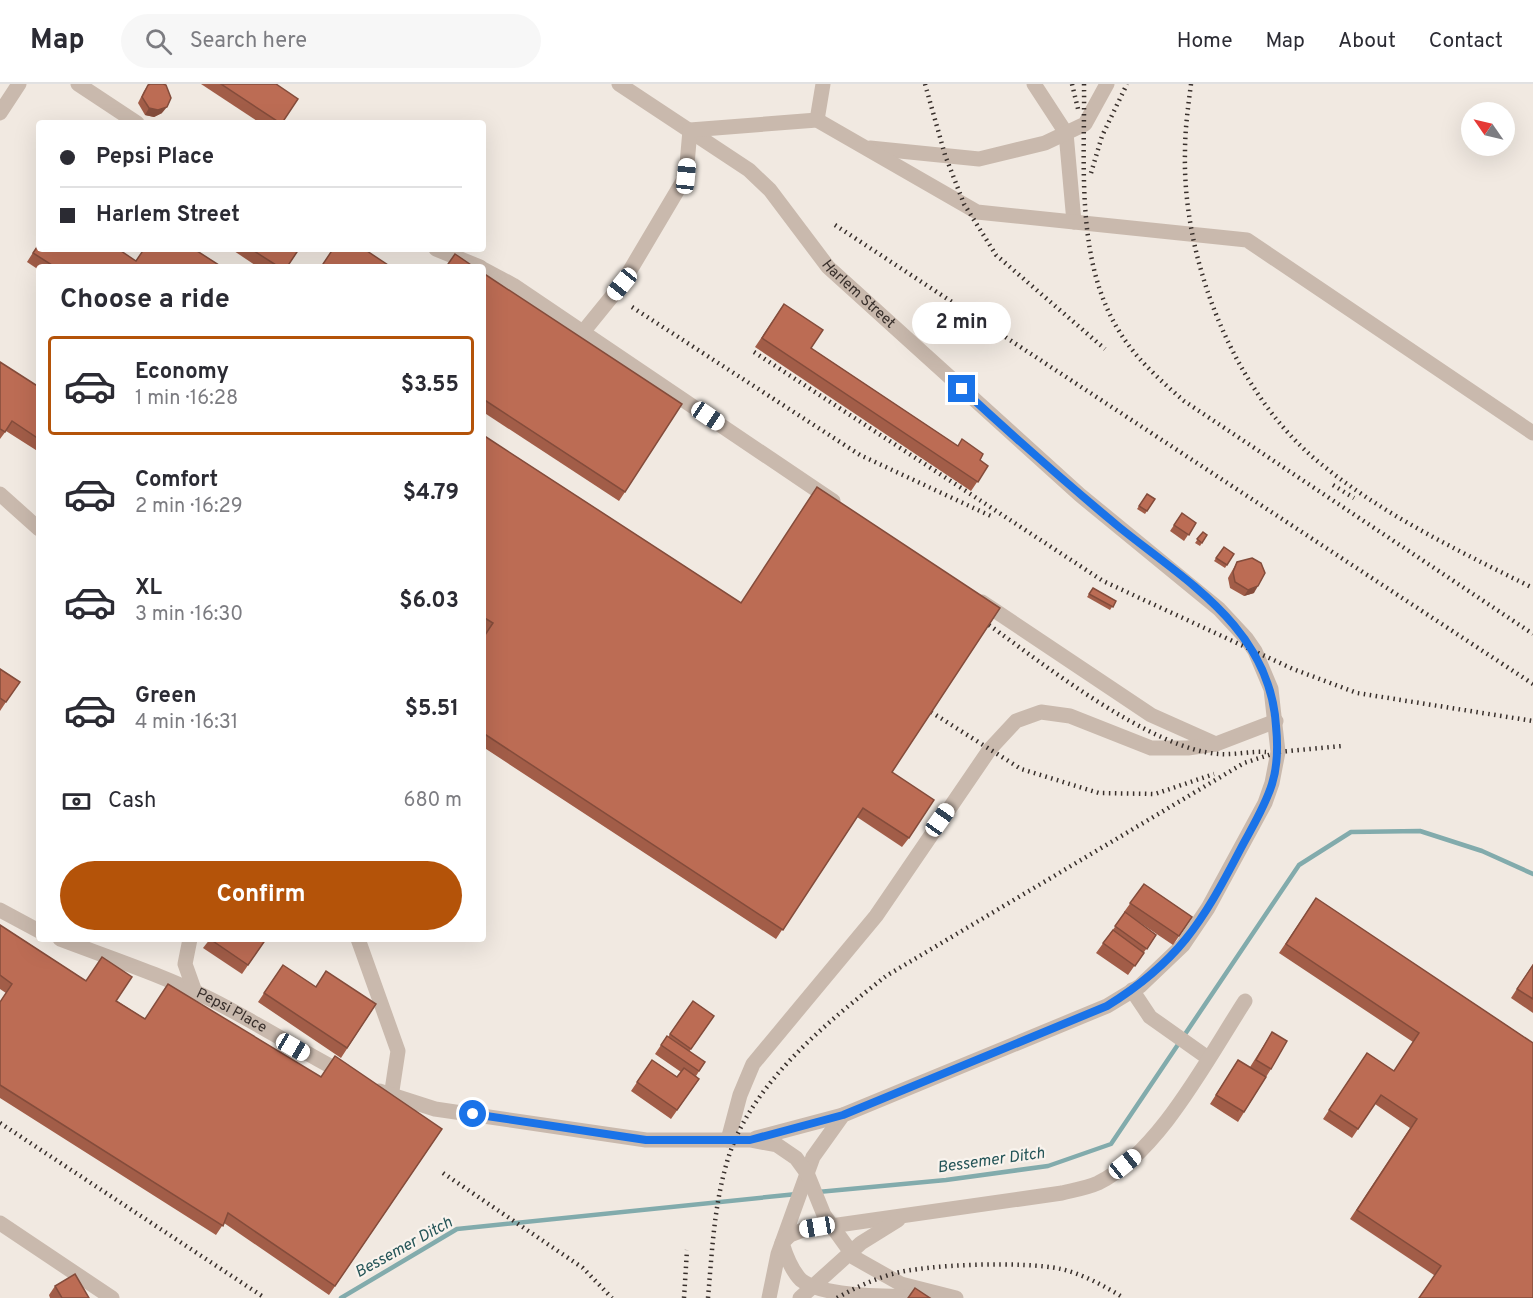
<!DOCTYPE html>
<meta charset="utf-8">
<style>
:root{--surface:#fff;--page:#f7f7f7;--text:#2b2b33;--muted:#7c7c81;--line:#e1e1e2;--accent:#b45309}
body{margin:0;font-family:Overpass,sans-serif;background:var(--page);color:var(--text);height:100vh;display:flex;flex-direction:column;font-size:22px;white-space:nowrap}
*{box-sizing:border-box;margin:0}
p{font-size:20px;color:var(--muted)}
.icon{flex:none;width:33px;height:33px;fill:none;stroke:currentColor;stroke-width:2;stroke-linecap:round;stroke-linejoin:round}
.map{position:relative;flex:1;overflow:hidden}
.side{position:absolute;left:36px;top:180px;width:450px;height:678px;display:flex;flex-direction:column;background:var(--surface);border-radius:6px;box-shadow:0 6px 24px #0002}
.side>*{flex:none}
.hud{position:absolute;left:36px;top:36px;width:450px;height:132px;border-radius:6px;box-shadow:0 6px 24px #0002;display:grid;align-content:center;height:132px;padding:0 24px;background:var(--surface)}
.needle{width:39px;rotate:304deg}
.controls{position:absolute;left:1461px;top:18px;display:grid;gap:12px}
.controls a{display:grid;place-items:center;width:54px;height:54px;border-radius:50%;background:var(--surface);box-shadow:0 6px 24px #0002;font-size:30px}
.end{position:absolute;width:27px;height:27px;margin:-14px;border:8px solid #1a73e8;background:#fff;box-shadow:0 0 0 3px #fff}
.from{border-radius:50%}
.bubble{position:absolute;height:42px;border-radius:21px;background:var(--surface);box-shadow:0 6px 24px #0002;font-size:20px;font-weight:700;line-height:42px;text-align:center}
.car{position:absolute;width:18px;height:36px;margin:-18px -9px;border-radius:8px;box-shadow:0 0 4px 2px #0007;background:linear-gradient(#fff 24%,#345 0 40%,#fff 0 76%,#345 0 86%,#fff 0)}
.hud b{display:flex;align-items:center;gap:21px;height:57px;font-size:22px}
.hud b+b{border-top:2px solid var(--line)}
.hud i{width:15px;height:15px;background:var(--text)}
ul{padding:0;list-style:none}
li{display:flex;align-items:center;gap:18px;height:99px;margin:0 12px 9px;padding:0 12px;border:3px solid transparent;border-radius:6px}
li div{flex:1}
li b{display:block;font-size:22px}
li em{font-style:normal;font-weight:700}
li.selected{border-color:var(--accent)}
li>.icon{width:54px;height:54px;stroke-width:1.5}
h2{padding:0 24px;font-size:27px;line-height:72px}
.pay{display:flex;align-items:center;gap:15px;height:66px;padding:0 24px;font-size:22px}
.pay p{margin-inline-start:auto}
.primary-button{display:flex;gap:12px;margin-top:auto;padding:12px 24px}
.primary-button a{flex:1;height:69px;border-radius:36px;background:var(--accent);color:#fff;font-size:24px;font-weight:700;line-height:69px;text-align:center}
header{display:flex;align-items:center;gap:36px;box-sizing:border-box;height:84px;padding:0 30px;background:var(--surface);border-bottom:2px solid var(--line)}
header strong{font-size:28px}
nav{display:flex;gap:33px;margin-inline-start:auto;font-size:21px}
.search{width:420px;height:54px;background:var(--page);display:flex;align-items:center;gap:15px;box-sizing:border-box;padding:0 21px;border-radius:33px;color:var(--muted);font-size:22px}
.map>svg:first-child{display:block}
</style>
<header>
<strong>Map</strong>
<div class="search"><svg class="icon" aria-label="search" viewBox="0 0 24 24"><circle cx="10" cy="10" r="6"/><path d="M15 15l6 6"/></svg>Search here</div>
<nav><a>Home</a><a>Map</a><a>About</a><a>Contact</a></nav>
</header>
<div class="map">
<svg width="1533" height="1214" viewBox="0 0 1533 1214">
<rect width="100%" height="100%" fill="#f1e9e1"/>
<g fill="none" stroke-linecap="round" stroke-linejoin="round">
<g stroke="#82abac" stroke-width="4.5">
<polyline points="818,1108 946,1096 1048,1082 1111,1060 1299,781 1351,748 1420,747 1482,767 1533,790"/>
<polyline points="341,1214 457,1145 797,1110"/>
</g>
<g stroke="#c9b9ad" stroke-width="15">
<polyline points="78,0 137,39"/>
<path id="s1" d="M 619,0 L 749,86 L 770,106 L 828,183 L 1080,411 L 1219,525 L 1246,554 L 1255,567 L 1271,605 L 1278,668 L 1272,699 L 1265,719 L 1208,824 L 1183,861 L 1140,902 L 1107,922 L 843,1031 L 813,1073 L 778,1170 L 769,1214"/>
<polyline points="1034,0 1066,49 1074,138"/>
<polyline points="0,29 19,0"/>
<polyline points="817,36 823,0"/>
<polyline points="870,64 979,75 1045,59 1085,40 1107,0"/>
<polyline points="436,165 480,183"/>
<polyline points="483,185 513,201 833,417"/>
<polyline points="583,248 622,200 686,92 690,46 817,36 977,128 1247,156 1533,349"/>
<polyline points="0,410 39,445"/>
<polyline points="982,518 1151,631 1216,660"/>
<polyline points="0,826 39,847"/>
<path id="s2" d="M 60,855 C 110,874 162,891 210,915 C 256,938 300,967 347,991"/>
<polyline points="190,855 185,880 195,908"/>
<polyline points="358,855 398,967 391,1013"/>
<polyline points="1132,906 1150,933 1208,974"/>
<polyline points="379,1007 435,1025 646,1056 750,1056 777,1061 796,1074 807,1089 824,1131 855,1174 901,1200 956,1214"/>
<polyline points="756,1054 843,1031"/>
<polyline points="728,1056 740,1011 753,980 876,832 990,665 1016,637 1041,628 1070,632 1151,664 1188,664 1216,660 1276,637"/>
<polyline points="0,1139 112,1214"/>
<path d="M 927,1213 C 896,1212 823,1214 801,1196 C 791,1186 786,1172 782,1159 L 790,1151 L 803,1146 L 1062,1109 C 1074,1106 1087,1104 1098,1099 C 1159,1069 1208,974 1245,917"/>
<polyline points="800,1214 861,1159 898,1136"/>
</g>
<g stroke="#382f2b" stroke-width="4.5" stroke-dasharray="1.5 4.5" stroke-linecap="butt">
<polyline points="925,0 945,71 964,120 996,171 1105,265"/>
<polyline points="1072,0 1079,29"/>
<path d="M 1084,0 C 1085,80 1075,176 1119,247 C 1136,275 1160,296 1184,317 L 1533,550"/>
<path d="M 1191,0 C 1188,23 1185,45 1185,68 C 1182,177 1235,311 1321,380 C 1385,432 1459,467 1533,504"/>
<polyline points="1091,89 1102,52 1127,0"/>
<polyline points="835,141 1533,600"/>
<polyline points="632,223 860,371 993,433"/>
<polyline points="754,268 1103,497 1293,585 1357,609 1533,637"/>
<polyline points="1333,401 1354,414"/>
<path d="M 989,541 C 1043,580 1154,667 1220,670 C 1235,671 1251,667 1266,668"/>
<polyline points="931,628 1021,685 1099,709 1155,710 1214,690"/>
<polyline points="0,1039 265,1214"/>
<polyline points="443,1089 583,1184 612,1214"/>
<polyline points="684,1214 687,1166"/>
<path d="M 708,1214 C 712,1168 714,1122 727,1078 C 749,1001 826,939 886,892 L 1244,679 L 1278,668 L 1342,662"/>
<path d="M 837,1214 C 854,1204 872,1196 892,1190 C 926,1180 1026,1177 1061,1185 C 1083,1190 1104,1202 1124,1214"/>
</g>
</g>
<g fill="#a25d48">
<polygon points="201,0 276,0 282,39 260,39"/>
<polygon points="148,1 162,29 154,33 145,31 138,19 144,7"/>
<polygon points="39,159 39,165 136,177 222,183 39,183 39,186 27,178"/>
<polygon points="231,165 299,165 287,183 258,183"/>
<polygon points="483,189 625,408 619,417 483,328"/>
<polygon points="784,220 811,264 988,382 971,407 755,263"/>
<polygon points="0,278 39,303 39,368 6,347 0,355"/>
<polygon points="483,351 892,688 909,754 902,763 857,733 776,855 483,663 483,553 486,548 483,546"/>
<polygon points="1147,410 1155,415 1145,430 1137,425"/>
<polygon points="1182,429 1196,439 1184,457 1170,447"/>
<polygon points="1203,448 1207,451 1200,462 1195,459"/>
<polygon points="1224,463 1234,470 1225,484 1214,477"/>
<polygon points="1237,478 1254,509 1244,512 1230,504 1228,494"/>
<polygon points="1093,504 1116,517 1110,526 1087,513"/>
<polygon points="0,585 6,618 0,627"/>
<polygon points="1144,800 1192,833 1173,861 1133,834 1156,851 1128,891 1096,869 1125,829 1124,828"/>
<polygon points="1316,814 1533,959 1533,1214 1434,1191 1350,1135 1410,1044 1375,1020 1352,1054 1323,1035 1367,969 1394,987 1413,958 1279,869"/>
<polygon points="0,841 145,935 320,993 442,1045 329,1211 224,1139 216,1151 0,1014 0,918 6,909 0,905"/>
<polygon points="210,855 266,855 242,890 203,864"/>
<polygon points="1533,880 1533,929 1511,914"/>
<polygon points="283,881 315,903 376,920 341,974 258,918"/>
<polygon points="693,917 714,932 689,968 705,978 696,992 699,995 671,1035 631,1007 652,976 677,993 681,988 655,970 667,952 668,953"/>
<polygon points="1272,948 1271,985 1238,1038 1210,1020 1238,976 1250,983"/>
<polygon points="55,1202 89,1214 50,1214 49,1211"/>
</g>
<g fill="#844c3b">
<polygon points="167,23 162,29 154,33 145,31 149,24"/>
<polygon points="1258,502 1254,509 1244,512 1248,506"/>
</g>
<g fill="#bc6c54" stroke="#844c3b" stroke-width="1.5">
<polygon points="150,0 163,0 166,1 171,14 167,23 158,26 149,24 142,13 148,1"/>
<polygon points="221,0 276,0 298,15 282,39 280,39"/>
<polygon points="39,160 39,165 118,165 136,177 144,165 194,165 222,183 55,183 33,169"/>
<polygon points="251,165 299,165 287,183 279,183"/>
<polygon points="333,165 364,165 391,183 321,183"/>
<polygon points="455,170 474,183 446,183"/>
<polygon points="483,189 682,320 625,408 483,315"/>
<polygon points="784,220 823,246 811,264 958,362 962,355 983,370 980,376 988,382 978,398 762,254"/>
<polygon points="0,278 39,303 39,355 12,337 5,348 0,345"/>
<polygon points="483,351 741,519 817,403 1000,524 892,688 934,716 909,754 863,724 783,846 483,649 483,554 493,539 483,533"/>
<polygon points="1147,410 1155,415 1147,427 1139,422"/>
<polygon points="1182,429 1196,439 1189,451 1174,441"/>
<polygon points="1203,448 1207,451 1202,459 1197,455"/>
<polygon points="1224,463 1234,470 1227,481 1216,474"/>
<polygon points="1252,474 1261,479 1265,489 1258,502 1248,506 1235,498 1233,488 1237,478"/>
<polygon points="1093,504 1116,517 1113,523 1089,510"/>
<polygon points="0,585 20,598 6,618 0,614"/>
<polygon points="1144,800 1192,833 1179,852 1130,819"/>
<polygon points="1316,814 1533,959 1533,1214 1419,1214 1441,1182 1357,1126 1417,1035 1381,1011 1358,1045 1329,1026 1367,969 1394,987 1419,949 1286,860"/>
<polygon points="1125,828 1156,851 1147,865 1115,842"/>
<polygon points="0,841 86,897 102,873 132,893 116,917 145,935 168,900 321,993 335,972 442,1045 335,1202 228,1129 223,1142 0,1001 0,918 12,900 0,891"/>
<polygon points="1113,846 1144,869 1135,882 1103,859"/>
<polygon points="210,855 266,855 248,881"/>
<polygon points="283,881 316,903 326,887 376,920 347,964 264,909"/>
<polygon points="1533,881 1533,915 1517,905"/>
<polygon points="693,917 714,932 691,965 670,950"/>
<polygon points="1272,948 1287,957 1271,985 1256,976"/>
<polygon points="667,952 705,978 699,987 661,961"/>
<polygon points="652,976 677,993 684,984 699,995 677,1026 637,998"/>
<polygon points="1238,976 1266,993 1244,1028 1216,1011"/>
<polygon points="75,1190 89,1214 62,1214 55,1202"/>
<polygon points="915,1204 930,1214 908,1214"/>
</g>
<g fill="none" stroke-linecap="round" stroke-linejoin="round">
<path stroke="#1a73e8" stroke-width="8" d="M 473,1030 L 646,1056 L 750,1056 L 843,1031 L 1107,922 C 1178,878 1202,839 1240,766 C 1251,745 1265,723 1272,700 C 1278,681 1278,662 1276,642 C 1270,545 1187,498 1119,443 C 1065,398 1013,352 962,305"/>
</g>
<g text-anchor="middle" dominant-baseline="central" stroke-width="4.5" stroke-linejoin="round" paint-order="stroke">
<g font-size="15" fill="#382f2b" stroke="#f9f3ed">
<text stroke="none"><textPath href="#s1" startOffset="322">Harlem Street</textPath></text>
<text stroke="none"><textPath href="#s2" startOffset="186">Pepsi Place</textPath></text>
</g>
<g font-size="16" font-style="italic" fill="#245457" stroke="#f9f3ed">
<text transform="translate(991 1077) rotate(-8)">Bessemer Ditch</text>
<text transform="translate(404 1164) rotate(-29)">Bessemer Ditch</text>
</g>
</g>
</svg>
<div class="controls">
<a><svg class="needle" viewBox="-14 -14 28 28"><path d="M0-13l5 13h-10z" fill="#e53935"/><path d="M0 13l5-13h-10z" fill="#7c7c81"/></svg></a>
</div>
<i class="end from" style="left:473px;top:1030px"></i>
<i class="end" style="left:962px;top:305px"></i>
<div class="bubble" style="left:912px;top:218px;width:99px">2 min</div>
<i class="car" style="left:686px;top:92px;rotate:6deg"></i>
<i class="car" style="left:622px;top:200px;rotate:219deg"></i>
<i class="car" style="left:708px;top:332px;rotate:124deg"></i>
<i class="car" style="left:940px;top:736px;rotate:35deg"></i>
<i class="car" style="left:293px;top:963px;rotate:120deg"></i>
<i class="car" style="left:1125px;top:1080px;rotate:51deg"></i>
<i class="car" style="left:817px;top:1143px;rotate:260deg"></i>
<div class="hud">
<b><i class="from"></i>Pepsi Place</b>
<b><i></i>Harlem Street</b>
</div>
<section class="side">
<h2>Choose a ride</h2>
<ul>
<li class="selected"><svg class="icon" aria-label="car" viewBox="0 0 24 24"><path d="M5 17H2v-5l4-1 3-4h7l3 4 3 1v5h-3M9 17h6M6 11h13"/><circle cx="7" cy="17" r="2"/><circle cx="17" cy="17" r="2"/></svg><div><b>Economy</b><p>1 min · 16:28</p></div><em>$3.55</em></li>
<li><svg class="icon" aria-label="car" viewBox="0 0 24 24"><path d="M5 17H2v-5l4-1 3-4h7l3 4 3 1v5h-3M9 17h6M6 11h13"/><circle cx="7" cy="17" r="2"/><circle cx="17" cy="17" r="2"/></svg><div><b>Comfort</b><p>2 min · 16:29</p></div><em>$4.79</em></li>
<li><svg class="icon" aria-label="car" viewBox="0 0 24 24"><path d="M5 17H2v-5l4-1 3-4h7l3 4 3 1v5h-3M9 17h6M6 11h13"/><circle cx="7" cy="17" r="2"/><circle cx="17" cy="17" r="2"/></svg><div><b>XL</b><p>3 min · 16:30</p></div><em>$6.03</em></li>
<li><svg class="icon" aria-label="car" viewBox="0 0 24 24"><path d="M5 17H2v-5l4-1 3-4h7l3 4 3 1v5h-3M9 17h6M6 11h13"/><circle cx="7" cy="17" r="2"/><circle cx="17" cy="17" r="2"/></svg><div><b>Green</b><p>4 min · 16:31</p></div><em>$5.51</em></li>
</ul>
<div class="pay"><svg class="icon" aria-label="cash" viewBox="0 0 24 24"><path d="M3 7h18v10H3z"/><circle cx="12" cy="12" r="2"/></svg>Cash<p>680 m</p></div>
<div class="primary-button"><a>Confirm</a></div>
</section>
</div>
